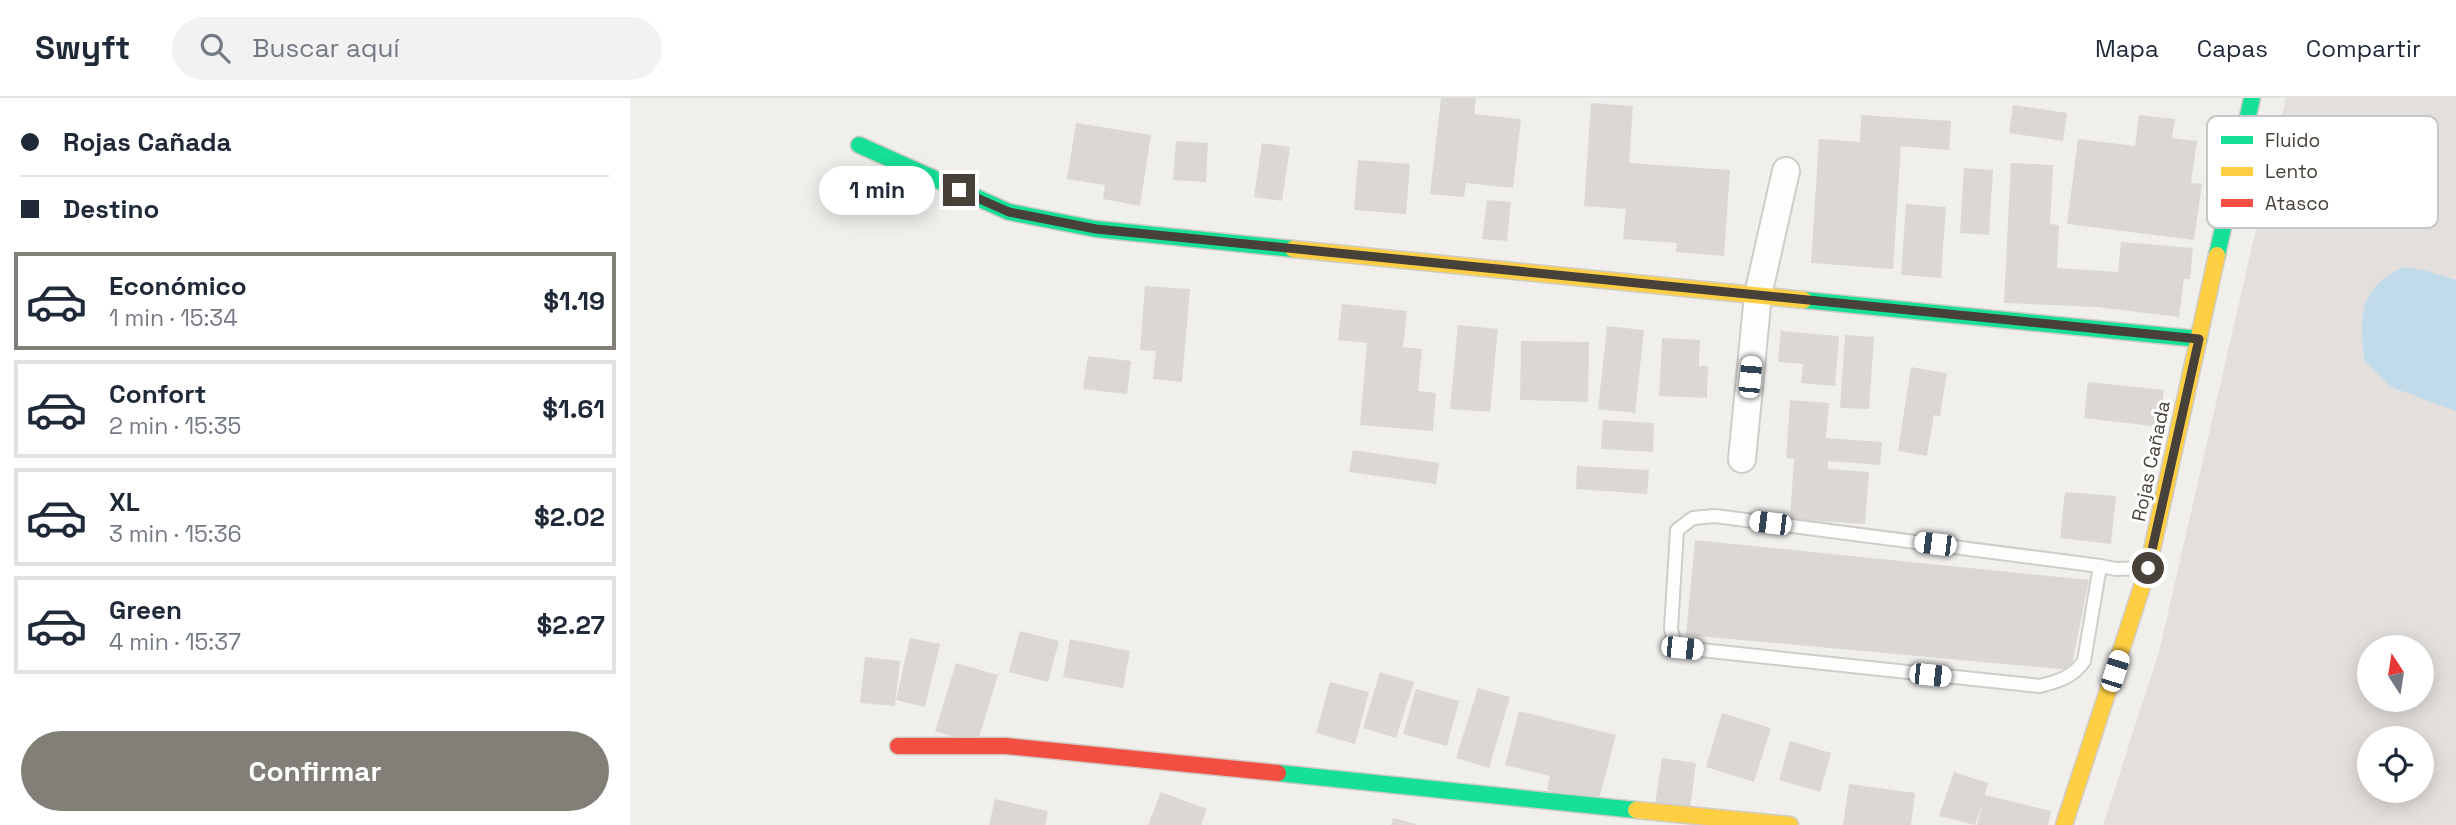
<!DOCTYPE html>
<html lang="es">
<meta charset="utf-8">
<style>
:root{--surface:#fff;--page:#f2f2f3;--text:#1f2937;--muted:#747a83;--line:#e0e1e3;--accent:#827e78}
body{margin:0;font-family:"Space Grotesk",sans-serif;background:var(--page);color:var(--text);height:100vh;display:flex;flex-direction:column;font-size:26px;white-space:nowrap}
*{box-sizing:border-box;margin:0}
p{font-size:23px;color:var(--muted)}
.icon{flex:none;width:38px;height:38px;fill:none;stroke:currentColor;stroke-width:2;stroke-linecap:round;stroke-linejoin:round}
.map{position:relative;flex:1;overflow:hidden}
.sheet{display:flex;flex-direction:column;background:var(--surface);width:630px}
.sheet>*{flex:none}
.guide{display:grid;align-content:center;height:154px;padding:0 21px;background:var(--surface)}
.needle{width:46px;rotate:348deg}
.buttons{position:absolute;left:1727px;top:537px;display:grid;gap:14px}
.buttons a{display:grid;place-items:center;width:77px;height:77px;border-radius:50%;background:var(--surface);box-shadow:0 4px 18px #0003;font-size:35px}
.end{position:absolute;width:32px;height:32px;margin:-16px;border:9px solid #474139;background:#fff;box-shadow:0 0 0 4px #fff}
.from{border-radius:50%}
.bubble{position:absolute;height:49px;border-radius:24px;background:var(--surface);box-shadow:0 4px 18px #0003;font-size:23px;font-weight:600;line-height:49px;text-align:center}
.car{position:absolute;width:21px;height:42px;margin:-21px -10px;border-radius:9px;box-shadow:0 0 5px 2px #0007;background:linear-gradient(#fff 24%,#345 0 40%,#fff 0 76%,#345 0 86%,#fff 0)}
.guide b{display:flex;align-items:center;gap:24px;height:66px;font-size:26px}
.guide b+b{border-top:2px solid var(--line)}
.guide i{width:18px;height:18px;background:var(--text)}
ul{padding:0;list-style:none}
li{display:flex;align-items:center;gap:21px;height:98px;margin:0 14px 10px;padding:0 7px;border:4px solid var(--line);border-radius:0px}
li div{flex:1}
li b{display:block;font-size:26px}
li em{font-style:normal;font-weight:600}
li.selected{border-color:var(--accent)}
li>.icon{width:63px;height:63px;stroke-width:1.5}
.primary-button{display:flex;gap:14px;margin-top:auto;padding:14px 21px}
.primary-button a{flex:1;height:80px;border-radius:42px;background:var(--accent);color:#fff;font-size:28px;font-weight:600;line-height:80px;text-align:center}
header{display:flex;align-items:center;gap:42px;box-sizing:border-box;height:98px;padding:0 35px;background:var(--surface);border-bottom:2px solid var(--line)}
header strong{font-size:33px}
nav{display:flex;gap:38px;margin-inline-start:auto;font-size:24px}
.search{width:490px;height:63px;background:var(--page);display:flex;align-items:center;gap:18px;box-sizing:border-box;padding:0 24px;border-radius:38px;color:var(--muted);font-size:26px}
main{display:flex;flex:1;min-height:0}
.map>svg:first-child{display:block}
</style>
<header>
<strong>Swyft</strong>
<div class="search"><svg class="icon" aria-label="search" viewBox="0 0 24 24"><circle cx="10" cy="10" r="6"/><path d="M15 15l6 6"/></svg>Buscar aquí</div>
<nav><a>Mapa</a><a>Capas</a><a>Compartir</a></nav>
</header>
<main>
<section class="sheet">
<div class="guide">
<b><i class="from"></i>Rojas Cañada</b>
<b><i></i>Destino</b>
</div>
<ul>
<li class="selected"><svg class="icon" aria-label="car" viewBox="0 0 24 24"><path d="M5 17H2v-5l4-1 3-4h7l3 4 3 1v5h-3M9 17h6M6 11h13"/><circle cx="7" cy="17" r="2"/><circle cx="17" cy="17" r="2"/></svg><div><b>Económico</b><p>1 min · 15:34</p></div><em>$1.19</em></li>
<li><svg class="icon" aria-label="car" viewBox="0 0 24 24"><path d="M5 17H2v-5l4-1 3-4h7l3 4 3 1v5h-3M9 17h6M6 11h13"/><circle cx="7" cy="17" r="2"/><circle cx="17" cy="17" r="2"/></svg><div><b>Confort</b><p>2 min · 15:35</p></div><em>$1.61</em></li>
<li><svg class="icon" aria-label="car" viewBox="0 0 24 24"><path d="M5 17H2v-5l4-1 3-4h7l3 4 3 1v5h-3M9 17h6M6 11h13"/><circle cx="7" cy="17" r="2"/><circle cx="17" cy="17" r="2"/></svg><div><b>XL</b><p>3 min · 15:36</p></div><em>$2.02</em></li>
<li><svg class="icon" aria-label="car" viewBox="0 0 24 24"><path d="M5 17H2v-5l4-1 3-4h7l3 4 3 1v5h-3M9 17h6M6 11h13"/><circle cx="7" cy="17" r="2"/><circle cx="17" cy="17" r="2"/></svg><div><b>Green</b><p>4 min · 15:37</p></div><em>$2.27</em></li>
</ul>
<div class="primary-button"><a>Confirmar</a></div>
</section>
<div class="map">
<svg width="1826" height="727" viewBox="0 0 1826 727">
<rect width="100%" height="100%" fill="#f1efec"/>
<path fill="#e3dfdc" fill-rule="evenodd" d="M 1656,0 L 1826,0 L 1826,727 L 1473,727 L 1529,554 ZM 1740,550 L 1792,550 L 1792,602 L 1740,602 ZM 1740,640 L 1792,640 L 1792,693 L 1740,693 Z"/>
<path fill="#c1dbeb" d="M 1773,169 L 1790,171 L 1826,182 L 1826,313 L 1761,289 L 1734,262 C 1730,217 1728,192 1773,169 Z"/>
<g fill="#dbd8d4">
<polygon points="811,0 846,0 844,16 891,21 883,90 836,85 834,99 800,96"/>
<polygon points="961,5 1003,8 999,65 1100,72 1094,158 1046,154 1047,145 993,141 996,111 954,108"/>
<polygon points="1383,7 1437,15 1433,43 1379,35"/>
<polygon points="1231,17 1321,23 1319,52 1271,48 1263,171 1181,165 1189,41 1230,44"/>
<polygon points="1509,17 1545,21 1542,40 1567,43 1561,85 1572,86 1564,142 1437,126 1448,41 1505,48"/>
<polygon points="446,25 521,37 510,108 473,101 475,87 437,81"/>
<polygon points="546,43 578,45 576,84 543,82"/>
<polygon points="632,45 660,49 652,103 624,99"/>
<polygon points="728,62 780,66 776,116 724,112"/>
<polygon points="1381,65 1423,67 1420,126 1429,127 1427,170 1488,174 1491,144 1563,150 1560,181 1554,181 1549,219 1466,209 1374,205"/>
<polygon points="1334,70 1363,72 1359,137 1330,135"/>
<polygon points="857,102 881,104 877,143 852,141"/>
<polygon points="1276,106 1316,109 1311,180 1271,177"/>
<polygon points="515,188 560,191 552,284 523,281 526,253 510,252"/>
<polygon points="712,206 777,213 773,249 792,251 788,293 806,295 803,333 730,327 737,245 708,242"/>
<polygon points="828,227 868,231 860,314 820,311"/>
<polygon points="977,228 1014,232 1005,315 968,311"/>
<polygon points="1151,233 1209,238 1205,288 1171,285 1173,266 1148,264"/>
<polygon points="1215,237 1244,239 1239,311 1210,310"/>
<polygon points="1032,240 1070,242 1069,268 1078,268 1077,300 1029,298"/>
<polygon points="891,243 959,244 958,304 890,302"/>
<polygon points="458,258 501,263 497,296 453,291"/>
<polygon points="1281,269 1317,275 1310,318 1304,317 1297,358 1268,353"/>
<polygon points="1458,284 1534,292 1530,329 1454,320"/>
<polygon points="1160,302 1199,305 1196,340 1252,344 1250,367 1198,363 1198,371 1239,374 1235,426 1160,421 1164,361 1156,360"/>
<polygon points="973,322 1024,325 1023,354 971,351"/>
<polygon points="723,352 809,365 806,386 719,374"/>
<polygon points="947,368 1019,372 1017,396 946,391"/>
<polygon points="1435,394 1486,398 1481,446 1430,440"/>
<polygon points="1065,442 1459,482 1441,572 1056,537"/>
<polygon points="390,533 429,543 418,584 379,574"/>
<polygon points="280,540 310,546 295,609 266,602"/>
<polygon points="440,541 500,553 493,590 433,579"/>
<polygon points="235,559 270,563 265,608 230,605"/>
<polygon points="326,565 368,577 347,646 305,633"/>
<polygon points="750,574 784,584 766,640 733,630"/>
<polygon points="700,584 739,594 725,646 686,635"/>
<polygon points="848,590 880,599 859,670 826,660"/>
<polygon points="786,591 829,603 817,648 773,636"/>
<polygon points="889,613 986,637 968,705 917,692 920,678 875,667"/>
<polygon points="1092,615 1141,630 1124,684 1076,669"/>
<polygon points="1160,643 1201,655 1190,694 1149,682"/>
<polygon points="1032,660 1066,665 1060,711 1025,706"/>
<polygon points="1324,674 1358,685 1355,697 1421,713 1418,727 1347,727 1353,703 1345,727 1309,718"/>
<polygon points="1219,686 1285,695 1281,727 1213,727"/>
<polygon points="531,694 577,711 571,727 518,727"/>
<polygon points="365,701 418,713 415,727 359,727"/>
<polygon points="763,720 786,726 786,727 761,727"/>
</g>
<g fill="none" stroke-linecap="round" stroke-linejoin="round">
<defs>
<path id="lane" d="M 1470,468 L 1454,563 C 1443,579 1429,583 1410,588 L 1052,550 L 1044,543 L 1041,531 L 1047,432 L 1063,420 L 1085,418 L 1470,468 L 1486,471 L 1513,470"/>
<polyline id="street" points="1112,361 1128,197 1156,73"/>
<g id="fast">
<polyline points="229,47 379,114 466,131 663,151"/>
<polyline points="1587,157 1622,0"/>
<polyline points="1174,202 1569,241"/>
<polyline points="648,675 1006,712"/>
</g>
<g id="slow">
<polyline points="663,151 1174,202"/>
<polyline points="1006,712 1160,727"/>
<polyline points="1434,727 1518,470 1587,157"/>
</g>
<polyline id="jam" points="268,648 376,648 648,675"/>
</defs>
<use href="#lane" stroke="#cfcdca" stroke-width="16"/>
<use href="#street" stroke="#cfcdca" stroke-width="30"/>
<use href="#fast" stroke="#d0ccc3" stroke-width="19"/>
<use href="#slow" stroke="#d0ccc3" stroke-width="19"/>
<use href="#jam" stroke="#d0ccc3" stroke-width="19"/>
<use href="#lane" stroke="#fdfdfc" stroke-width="12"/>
<use href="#street" stroke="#fdfdfc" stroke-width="26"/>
<use href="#fast" stroke="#16e098" stroke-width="16"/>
<use href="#slow" stroke="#ffcf43" stroke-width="16"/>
<use href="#jam" stroke="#f24e42" stroke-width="16"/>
</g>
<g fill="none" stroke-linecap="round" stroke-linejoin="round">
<polyline stroke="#474139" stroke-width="9" points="329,92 379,114 466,131 1569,241 1518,470"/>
</g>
<g text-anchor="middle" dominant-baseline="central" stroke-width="6" stroke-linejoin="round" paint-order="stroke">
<g font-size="19" fill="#474139" stroke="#fff">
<text transform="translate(1521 363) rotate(-78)">Rojas Cañada</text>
</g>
</g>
<rect x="1577" y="18" width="231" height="112" rx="10" fill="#fff" stroke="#c8c6c4" stroke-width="2"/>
<rect x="1591" y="38" width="32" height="8" fill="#16e098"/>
<rect x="1591" y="69" width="32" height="9" fill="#ffcf43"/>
<rect x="1591" y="101" width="32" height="8" fill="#f24e42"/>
<g font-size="19" fill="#474139">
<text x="1635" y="49">Fluido</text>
<text x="1635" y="80">Lento</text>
<text x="1635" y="112">Atasco</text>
</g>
</svg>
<div class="buttons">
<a><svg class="needle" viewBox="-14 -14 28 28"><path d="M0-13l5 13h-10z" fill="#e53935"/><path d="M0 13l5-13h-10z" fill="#747a83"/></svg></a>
<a><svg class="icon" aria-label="locate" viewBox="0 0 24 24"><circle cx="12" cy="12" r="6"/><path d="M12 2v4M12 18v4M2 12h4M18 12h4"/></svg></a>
</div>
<i class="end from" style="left:1518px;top:470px"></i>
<i class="end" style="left:329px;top:92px"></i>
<div class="bubble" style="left:189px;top:68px;width:116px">1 min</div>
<i class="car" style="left:1120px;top:279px;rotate:5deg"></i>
<i class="car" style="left:1140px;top:425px;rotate:277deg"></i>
<i class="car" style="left:1305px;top:446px;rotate:277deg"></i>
<i class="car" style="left:1052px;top:550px;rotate:96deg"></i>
<i class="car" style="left:1485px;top:573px;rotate:18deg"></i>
<i class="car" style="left:1300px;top:577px;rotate:96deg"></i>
</div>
</main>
